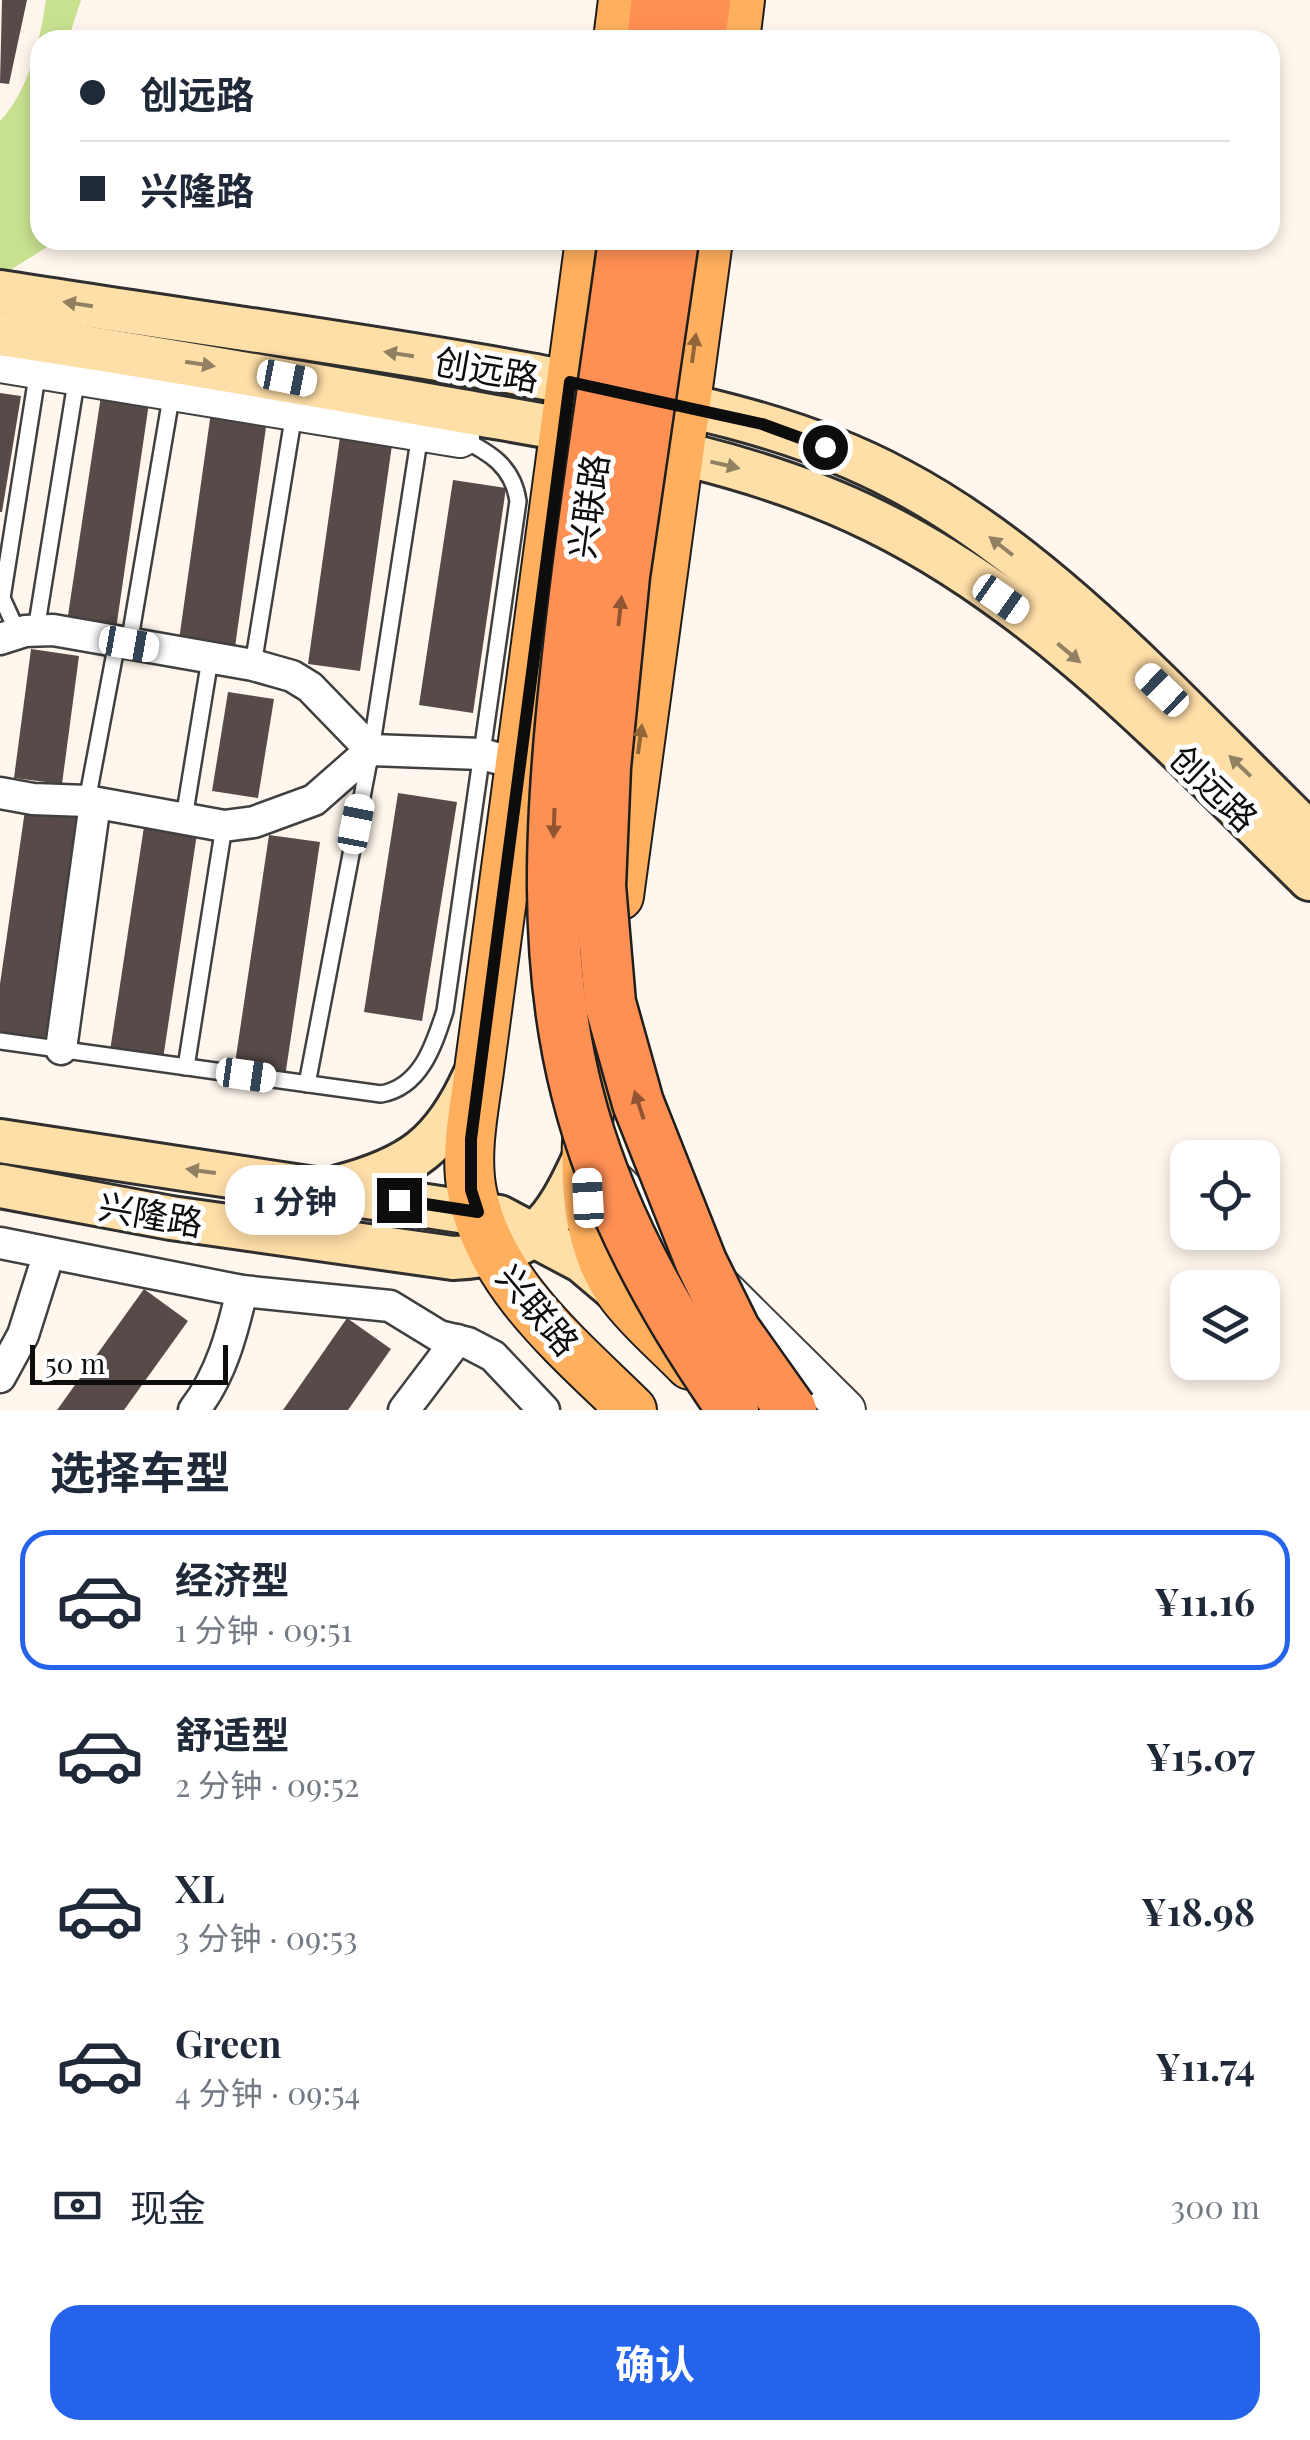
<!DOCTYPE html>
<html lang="zh">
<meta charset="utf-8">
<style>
:root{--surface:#fff;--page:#f6f6f7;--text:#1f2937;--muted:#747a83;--line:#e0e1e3;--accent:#2563eb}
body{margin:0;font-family:"Playfair Display","Noto Sans SC",serif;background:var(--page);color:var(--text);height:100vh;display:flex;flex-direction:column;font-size:38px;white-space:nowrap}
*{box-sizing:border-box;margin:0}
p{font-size:32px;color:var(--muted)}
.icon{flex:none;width:55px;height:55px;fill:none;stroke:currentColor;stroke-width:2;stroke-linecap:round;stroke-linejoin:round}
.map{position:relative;height:1410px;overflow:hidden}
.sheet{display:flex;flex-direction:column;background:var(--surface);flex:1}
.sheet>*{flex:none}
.hud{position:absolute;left:30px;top:30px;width:1250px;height:220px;border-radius:30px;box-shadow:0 5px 15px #0003;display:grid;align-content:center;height:220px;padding:0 50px;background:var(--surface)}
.controls{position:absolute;left:1170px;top:1140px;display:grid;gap:20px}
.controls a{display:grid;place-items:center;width:110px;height:110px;border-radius:20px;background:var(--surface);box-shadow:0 5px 15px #0003;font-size:50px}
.scale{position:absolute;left:30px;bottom:25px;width:198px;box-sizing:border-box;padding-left:10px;border:5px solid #0d0d0d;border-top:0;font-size:28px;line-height:35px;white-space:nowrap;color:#0d0d0d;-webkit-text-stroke:8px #fff;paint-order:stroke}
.end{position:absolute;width:45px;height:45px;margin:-22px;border:12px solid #0d0d0d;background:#fff;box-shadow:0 0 0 5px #fff}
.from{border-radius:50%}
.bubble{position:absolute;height:70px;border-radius:30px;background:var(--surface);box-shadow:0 5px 15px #0003;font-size:32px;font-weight:700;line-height:70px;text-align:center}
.car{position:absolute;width:30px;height:60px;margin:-30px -15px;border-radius:12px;box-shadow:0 0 8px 2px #0007;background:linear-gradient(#fff 24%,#345 0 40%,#fff 0 76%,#345 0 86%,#fff 0)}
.hud b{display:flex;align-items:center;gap:35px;height:95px;font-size:38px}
.hud b+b{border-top:2px solid var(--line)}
.hud i{width:25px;height:25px;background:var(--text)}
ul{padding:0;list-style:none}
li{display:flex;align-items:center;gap:30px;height:140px;margin:0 20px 15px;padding:0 30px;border:5px solid transparent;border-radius:30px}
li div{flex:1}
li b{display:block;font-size:38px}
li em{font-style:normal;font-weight:700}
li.selected{border-color:var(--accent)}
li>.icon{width:90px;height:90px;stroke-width:1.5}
h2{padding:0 50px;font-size:45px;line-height:120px}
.pay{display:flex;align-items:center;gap:25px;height:110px;padding:0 50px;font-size:38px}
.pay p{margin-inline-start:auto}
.cta{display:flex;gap:20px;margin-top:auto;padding:20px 50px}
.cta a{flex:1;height:115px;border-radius:30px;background:var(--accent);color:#fff;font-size:40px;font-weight:700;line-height:115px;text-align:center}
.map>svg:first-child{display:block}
</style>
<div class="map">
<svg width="1310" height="1410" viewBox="0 0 1310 1410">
<rect width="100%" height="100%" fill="#fff7ed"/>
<path fill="#c8e18f" d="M 46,0 L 81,0 L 68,40 L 40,40 L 40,125 L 33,147 L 40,198 L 40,240 L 46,240 L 47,247 L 4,274 L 0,274 L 0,121 C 29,91 40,40 46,0 Z"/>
<g fill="#574a48">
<polygon points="2,0 27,0 9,84 0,83"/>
<polygon points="102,389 150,396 116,629 67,622"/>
<polygon points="0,393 21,396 2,512 0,512"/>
<polygon points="211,412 267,420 235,647 179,640"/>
<polygon points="340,437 392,445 360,671 308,664"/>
<polygon points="453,480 506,488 473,713 419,705"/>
<polygon points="31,649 79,656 62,784 14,778"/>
<polygon points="228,692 274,699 258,798 212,791"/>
<polygon points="398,793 457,802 422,1021 364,1012"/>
<polygon points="25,810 80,818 47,1043 0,1036 0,984"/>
<polygon points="145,820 198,827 163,1059 110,1051"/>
<polygon points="269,835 320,842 285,1077 234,1070"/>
<polygon points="144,1289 188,1321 124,1410 57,1410"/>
<polygon points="347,1318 391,1349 348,1410 283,1410"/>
</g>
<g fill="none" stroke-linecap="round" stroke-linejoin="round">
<defs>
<g id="service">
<polyline points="36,630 77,376"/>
<polyline points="18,633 2,598 38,370"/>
<polyline points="129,644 172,392"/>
<polyline points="253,665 294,413"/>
<polyline points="87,801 117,642"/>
<polyline points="184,818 210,659"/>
<path d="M 0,1041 L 381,1094 C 421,1087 434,1045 445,1011 L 518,501 C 513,466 489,452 460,438"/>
<polyline points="186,1067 224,826"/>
<polyline points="307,1084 371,750 420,434"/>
</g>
<g id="minor">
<polyline points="0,639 25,631 53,630 253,665 292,676 310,687 371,750 481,754 520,764"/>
<polyline points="0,793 33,799 87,801 224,826 254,822 314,800 371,750"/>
<polyline points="61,1049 95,803"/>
<polyline points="0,1243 242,1291 390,1306 439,1336 468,1343 493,1356 544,1410"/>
<polyline points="0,1377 23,1335 49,1253"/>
<path d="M 194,1410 C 221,1376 232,1333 242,1291"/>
<polyline points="404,1410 457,1340"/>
</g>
<g id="tertiary">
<polyline points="0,363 460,438"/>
<polyline points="610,1176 846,1410"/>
</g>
<g id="secondary">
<path d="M 0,292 C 177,320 354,343 530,375 C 655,398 786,419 899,480 C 1053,561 1185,713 1310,834"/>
<path d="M 0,334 C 154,357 308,384 461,411 C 601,436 746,457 875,521 C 1044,604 1177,749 1310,879"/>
<polyline points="0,1141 499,1217 582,1261 621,1294"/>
<path d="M 0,1186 L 171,1218 L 453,1258 C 535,1254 554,1224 586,1154"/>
<path d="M 339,1187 C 411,1168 443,1145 474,1077"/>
</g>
<g id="primary">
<polyline points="618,40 623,0"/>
<polyline points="735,40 740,0"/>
<path d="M 590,240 L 480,1063 C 475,1104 464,1151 472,1192 C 489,1283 569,1348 632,1410"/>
<polyline points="619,896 708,240"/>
<path d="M 606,988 C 594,1079 562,1212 621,1293 C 640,1319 668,1342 690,1365"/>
</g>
<g id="trunk">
<polyline points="652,40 657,0"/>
<polyline points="700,40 705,0"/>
</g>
</defs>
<use href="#service" stroke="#404040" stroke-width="20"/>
<use href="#minor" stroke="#404040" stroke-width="35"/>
<use href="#tertiary" stroke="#404040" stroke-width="42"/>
<use href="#secondary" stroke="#2f2f2f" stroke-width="48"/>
<use href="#primary" stroke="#1e1e1e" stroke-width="52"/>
<use href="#trunk" stroke="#1e1e1e" stroke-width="55"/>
<use href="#service" stroke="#fff" stroke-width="15"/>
<use href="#minor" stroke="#fff" stroke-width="30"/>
<use href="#tertiary" stroke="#fff" stroke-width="38"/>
<use href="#secondary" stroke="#ffdfa8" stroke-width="42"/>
<use href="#primary" stroke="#ffaf5d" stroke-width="48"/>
<use href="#trunk" stroke="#ff9054" stroke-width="50"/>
<defs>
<g id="trunk-bridge">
<path d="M 624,240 C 604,388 580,535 565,684 C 551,819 543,958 577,1092 C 606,1208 665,1313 733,1410"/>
<polyline points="673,240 624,576 605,767 600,886 610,1003 638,1103 701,1262 735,1331 791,1410"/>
</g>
</defs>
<use href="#trunk-bridge" stroke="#1e1e1e" stroke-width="55" stroke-linecap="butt"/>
<use href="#trunk-bridge" stroke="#ff9054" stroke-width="50"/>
</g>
<defs><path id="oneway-solid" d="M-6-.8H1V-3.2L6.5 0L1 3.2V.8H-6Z" transform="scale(2.5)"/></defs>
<g fill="#928062">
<use href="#oneway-solid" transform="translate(78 304) rotate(-171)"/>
<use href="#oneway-solid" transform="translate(399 354) rotate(-171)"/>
<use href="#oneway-solid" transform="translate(200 364) rotate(9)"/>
<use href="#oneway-solid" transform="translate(725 465) rotate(13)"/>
<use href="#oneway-solid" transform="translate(1001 546) rotate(-142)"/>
<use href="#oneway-solid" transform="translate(1069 653) rotate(40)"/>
<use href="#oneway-solid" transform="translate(1240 766) rotate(-136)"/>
<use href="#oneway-solid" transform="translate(201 1171) rotate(-172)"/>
</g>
<g fill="#926639">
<use href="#oneway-solid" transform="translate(694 348) rotate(-82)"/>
<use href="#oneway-solid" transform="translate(640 739) rotate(-82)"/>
</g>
<g fill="#925534">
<use href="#oneway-solid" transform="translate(620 611) rotate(-84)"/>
<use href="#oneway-solid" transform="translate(554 823) rotate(92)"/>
<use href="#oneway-solid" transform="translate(639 1105) rotate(-108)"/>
</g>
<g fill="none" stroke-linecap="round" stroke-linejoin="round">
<polyline stroke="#0d0d0d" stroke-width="12" points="399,1200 478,1212 471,1190 471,1139 570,382 762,424 825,447"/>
</g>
<g text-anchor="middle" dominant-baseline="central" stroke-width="10" stroke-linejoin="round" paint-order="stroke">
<g font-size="35" fill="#0d0d0d" stroke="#fff">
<text transform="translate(487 368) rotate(10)">创远路</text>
<text transform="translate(587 506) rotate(-82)">兴联路</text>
<text transform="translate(1215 787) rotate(44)">创远路</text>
<text transform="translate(151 1213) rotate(10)">兴隆路</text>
<text transform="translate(539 1309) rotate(50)">兴联路</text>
</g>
</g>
</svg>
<div class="controls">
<a><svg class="icon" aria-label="locate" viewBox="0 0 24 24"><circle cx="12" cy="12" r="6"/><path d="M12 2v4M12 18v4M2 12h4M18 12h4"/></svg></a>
<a><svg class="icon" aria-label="layers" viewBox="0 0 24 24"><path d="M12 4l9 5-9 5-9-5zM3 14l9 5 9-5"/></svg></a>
</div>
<div class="scale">50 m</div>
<i class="end from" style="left:825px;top:447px"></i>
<i class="end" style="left:399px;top:1200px"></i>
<div class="bubble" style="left:225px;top:1165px;width:140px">1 分钟</div>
<i class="car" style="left:287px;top:378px;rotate:101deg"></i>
<i class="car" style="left:1001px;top:599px;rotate:125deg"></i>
<i class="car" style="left:129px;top:644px;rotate:100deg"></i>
<i class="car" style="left:1162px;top:690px;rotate:314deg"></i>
<i class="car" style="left:356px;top:824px;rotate:11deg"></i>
<i class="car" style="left:246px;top:1075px;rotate:98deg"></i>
<i class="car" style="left:588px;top:1198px;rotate:357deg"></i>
<div class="hud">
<b><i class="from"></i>创远路</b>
<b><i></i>兴隆路</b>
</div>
</div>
<section class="sheet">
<h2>选择车型</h2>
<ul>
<li class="selected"><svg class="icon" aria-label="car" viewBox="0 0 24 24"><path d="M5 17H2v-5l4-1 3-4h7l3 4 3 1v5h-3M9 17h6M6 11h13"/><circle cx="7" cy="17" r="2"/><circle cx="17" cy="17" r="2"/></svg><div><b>经济型</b><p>1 分钟 · 09:51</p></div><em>¥11.16</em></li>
<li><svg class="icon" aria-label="car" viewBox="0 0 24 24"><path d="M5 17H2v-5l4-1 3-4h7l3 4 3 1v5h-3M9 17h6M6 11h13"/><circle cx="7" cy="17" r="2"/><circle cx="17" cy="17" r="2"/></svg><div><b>舒适型</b><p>2 分钟 · 09:52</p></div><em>¥15.07</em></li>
<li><svg class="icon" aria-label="car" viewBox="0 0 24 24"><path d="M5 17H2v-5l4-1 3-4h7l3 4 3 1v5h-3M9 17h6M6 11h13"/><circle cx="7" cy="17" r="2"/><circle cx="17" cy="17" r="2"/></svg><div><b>XL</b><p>3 分钟 · 09:53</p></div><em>¥18.98</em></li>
<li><svg class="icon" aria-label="car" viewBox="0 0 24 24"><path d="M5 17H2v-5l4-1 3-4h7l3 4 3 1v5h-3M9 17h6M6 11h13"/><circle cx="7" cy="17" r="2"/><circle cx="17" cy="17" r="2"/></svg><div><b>Green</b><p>4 分钟 · 09:54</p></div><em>¥11.74</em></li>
</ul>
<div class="pay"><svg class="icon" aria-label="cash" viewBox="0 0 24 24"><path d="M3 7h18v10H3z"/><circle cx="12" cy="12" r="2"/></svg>现金<p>300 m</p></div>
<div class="cta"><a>确认</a></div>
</section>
